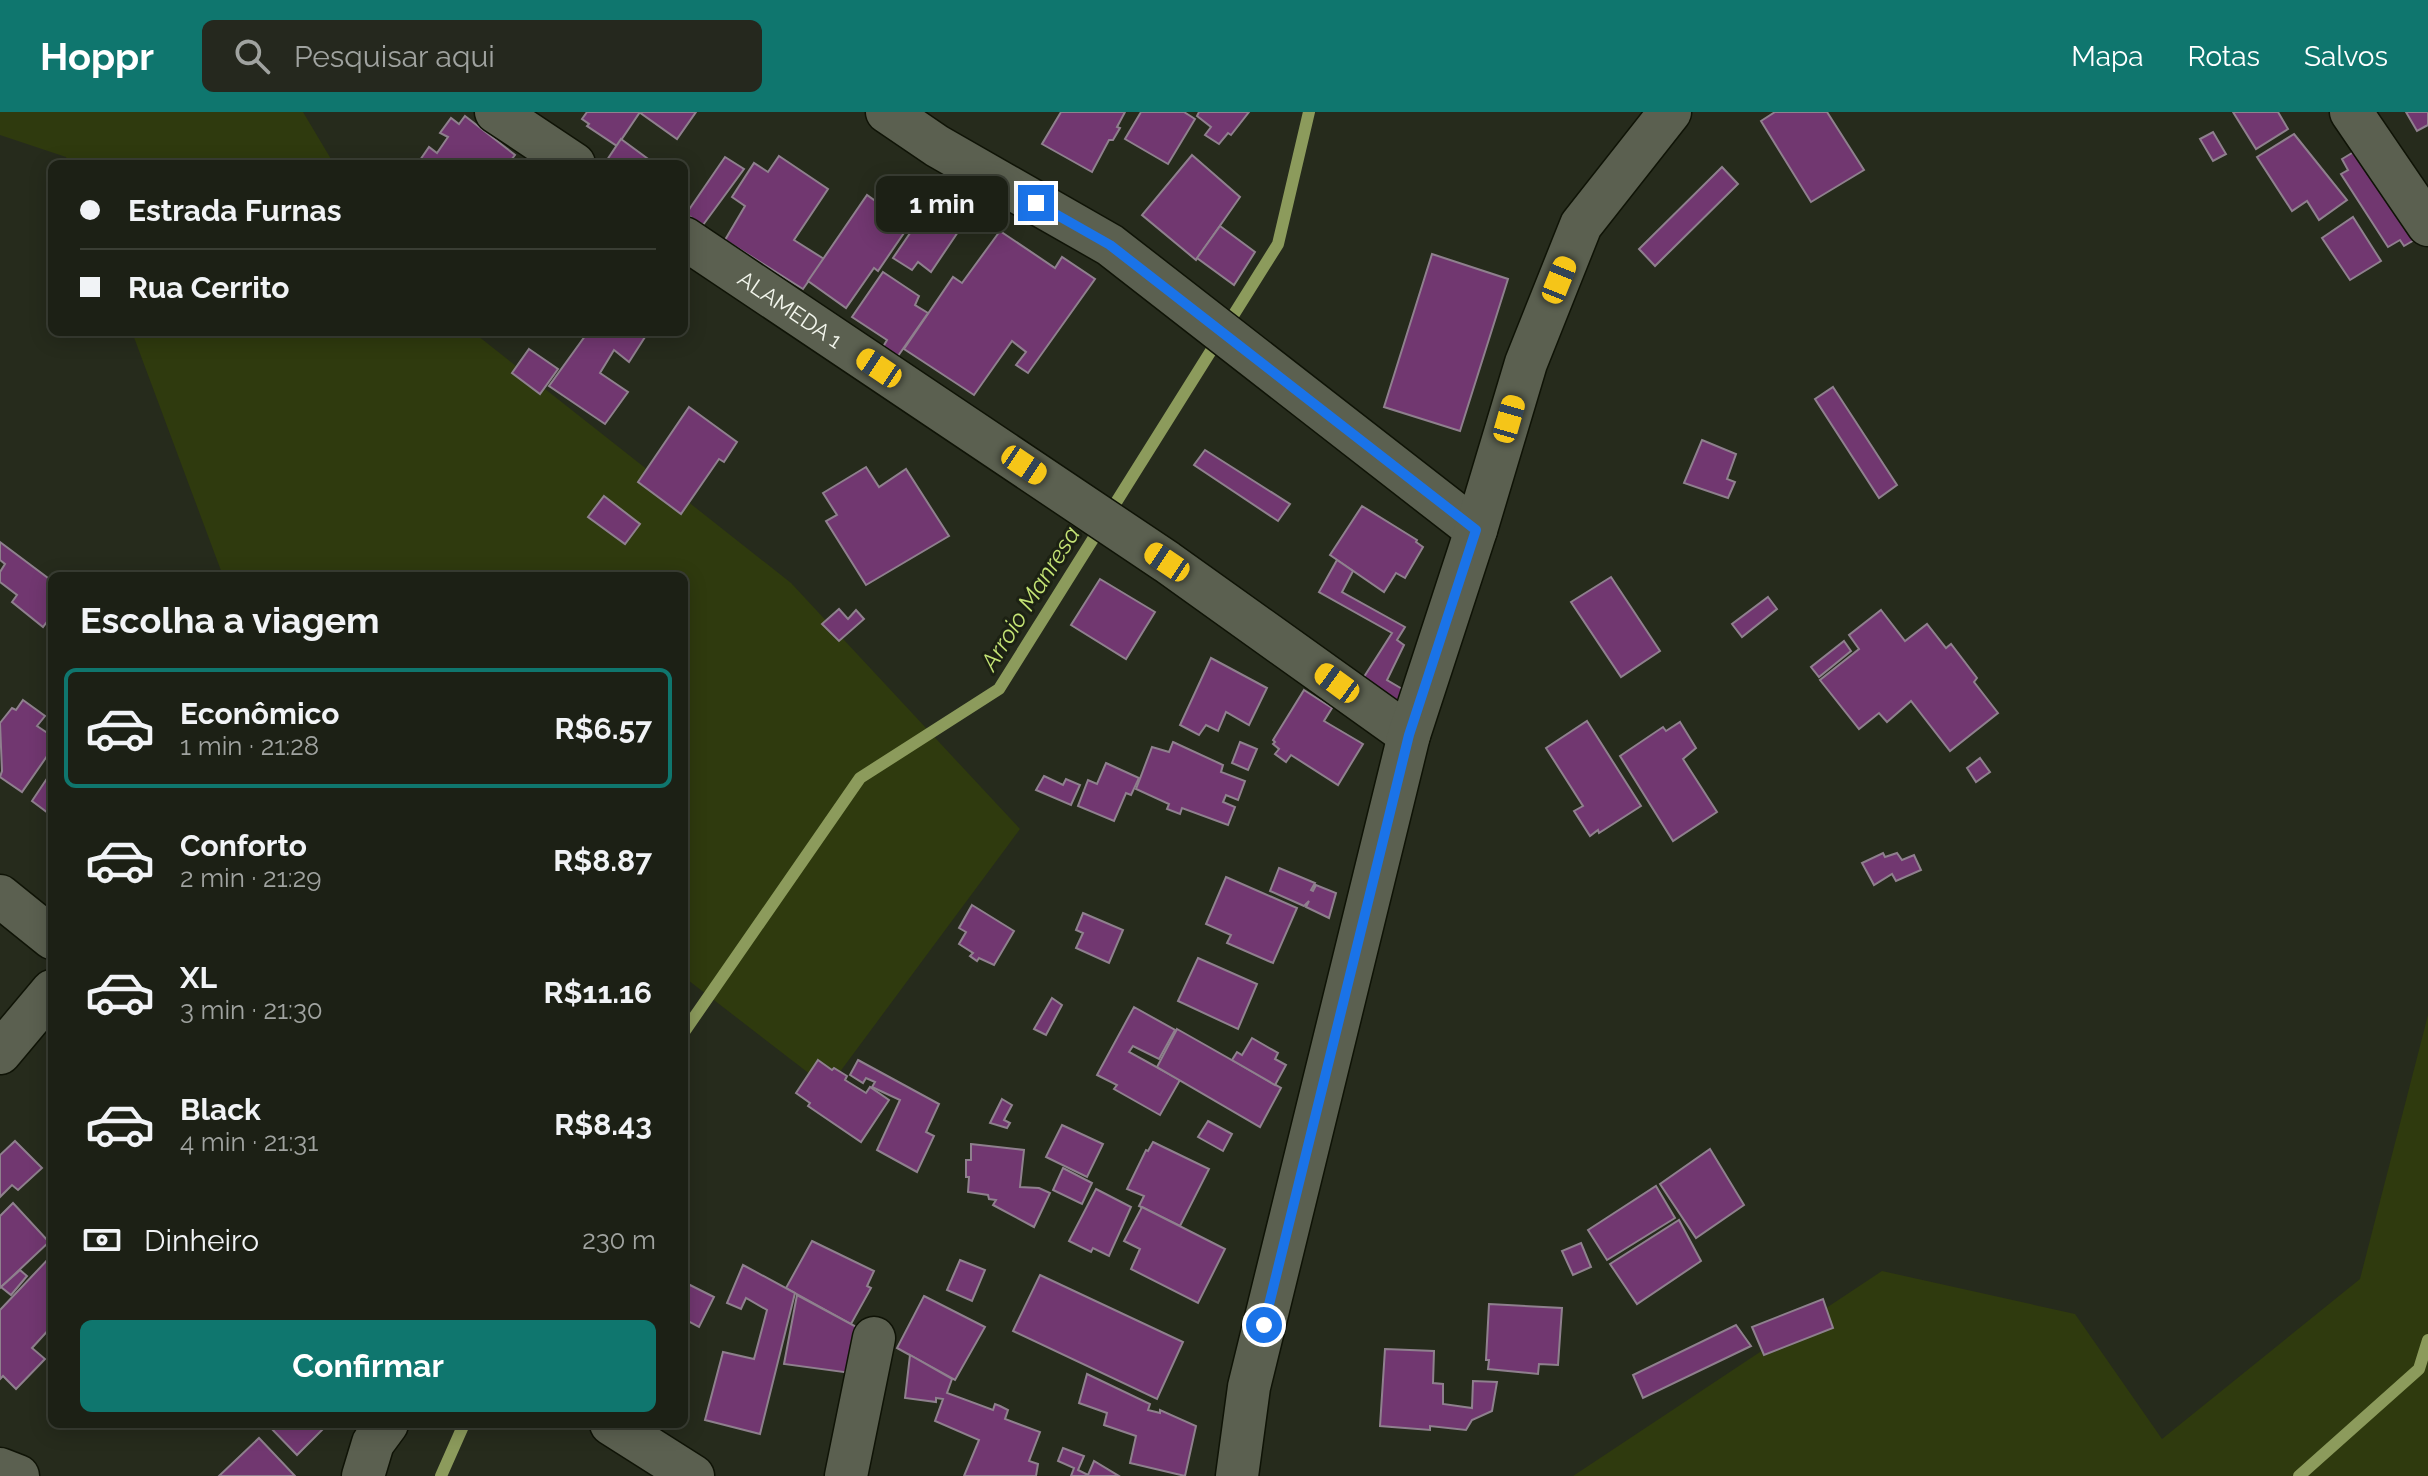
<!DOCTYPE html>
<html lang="pt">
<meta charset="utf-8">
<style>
:root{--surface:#1c2015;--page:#25281e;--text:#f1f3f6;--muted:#a0a3a0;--line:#3a3e34;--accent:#0f766e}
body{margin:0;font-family:Raleway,sans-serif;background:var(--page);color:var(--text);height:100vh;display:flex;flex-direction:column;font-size:30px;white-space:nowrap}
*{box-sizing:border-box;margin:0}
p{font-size:26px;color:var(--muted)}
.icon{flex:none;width:44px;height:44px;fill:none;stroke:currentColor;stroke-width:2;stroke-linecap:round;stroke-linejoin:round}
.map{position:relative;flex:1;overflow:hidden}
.sheet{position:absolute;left:48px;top:460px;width:640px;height:856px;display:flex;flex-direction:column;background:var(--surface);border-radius:12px;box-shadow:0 4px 20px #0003,0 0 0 2px var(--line)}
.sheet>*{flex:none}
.guide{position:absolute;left:48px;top:48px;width:640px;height:176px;border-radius:12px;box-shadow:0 4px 20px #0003,0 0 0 2px var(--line);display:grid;align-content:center;height:176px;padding:0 32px;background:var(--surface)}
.end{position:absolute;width:36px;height:36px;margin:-18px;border:10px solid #1a73e8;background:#fff;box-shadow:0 0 0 4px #fff}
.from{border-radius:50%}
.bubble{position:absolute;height:56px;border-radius:12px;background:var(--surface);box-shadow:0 4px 20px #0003,0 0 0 2px var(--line);font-size:26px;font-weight:700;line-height:56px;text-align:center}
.car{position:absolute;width:24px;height:48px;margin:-24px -12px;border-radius:10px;box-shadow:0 0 6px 2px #0007;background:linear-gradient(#f5c518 24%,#345 0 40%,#f5c518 0 76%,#345 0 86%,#f5c518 0)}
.guide b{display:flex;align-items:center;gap:28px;height:76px;font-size:30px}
.guide b+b{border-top:2px solid var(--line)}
.guide i{width:20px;height:20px;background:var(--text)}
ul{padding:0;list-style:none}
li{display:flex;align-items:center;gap:24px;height:120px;margin:0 16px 12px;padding:0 16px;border:4px solid transparent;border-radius:12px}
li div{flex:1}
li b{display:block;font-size:30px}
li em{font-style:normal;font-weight:700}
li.active{border-color:var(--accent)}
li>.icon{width:72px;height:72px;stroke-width:1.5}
h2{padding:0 32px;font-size:36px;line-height:96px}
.pay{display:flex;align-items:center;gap:20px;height:88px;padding:0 32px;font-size:30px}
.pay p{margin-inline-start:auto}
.button{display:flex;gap:16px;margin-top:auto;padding:16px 32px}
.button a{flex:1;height:92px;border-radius:12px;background:var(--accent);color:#fff;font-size:32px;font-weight:700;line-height:92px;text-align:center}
header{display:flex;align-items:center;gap:48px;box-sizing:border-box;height:112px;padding:0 40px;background:var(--accent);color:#fff}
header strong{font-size:38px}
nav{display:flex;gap:44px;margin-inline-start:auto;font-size:28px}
.search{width:560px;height:72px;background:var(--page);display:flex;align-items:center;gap:20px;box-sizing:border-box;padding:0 28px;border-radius:12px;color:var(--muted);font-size:30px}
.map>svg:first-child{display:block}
</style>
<header>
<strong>Hoppr</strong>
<div class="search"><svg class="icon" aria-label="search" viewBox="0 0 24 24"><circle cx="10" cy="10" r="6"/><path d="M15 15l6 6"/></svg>Pesquisar aqui</div>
<nav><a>Mapa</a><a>Rotas</a><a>Salvos</a></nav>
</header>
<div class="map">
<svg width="2428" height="1364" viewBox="0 0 2428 1364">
<rect width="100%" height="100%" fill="#262b1c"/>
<g fill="#2f3a0e">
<polygon points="0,0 303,0 334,52 69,52 66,45 0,23"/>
<polygon points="132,220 473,220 791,471 1020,717 828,976 684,865 684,464 223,464"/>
<polygon points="2428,903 2428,1364 1573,1364 1882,1159 2075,1202 2162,1327 2360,1167"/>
</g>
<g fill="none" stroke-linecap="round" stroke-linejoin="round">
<g stroke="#8c9b5c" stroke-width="12">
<polyline points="684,920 860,666 999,577 1278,132 1309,0"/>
<polyline points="441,1364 464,1312"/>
<polyline points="2299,1364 2419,1257 2428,1228"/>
</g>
</g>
<g fill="#713770" stroke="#8f808e" stroke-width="2">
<polygon points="587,0 640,0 617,34 587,14 589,12 582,7"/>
<polygon points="639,0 696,0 677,27"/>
<polygon points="1061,0 1125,0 1117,15 1120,16 1113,28 1109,28 1092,60 1042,32"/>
<polygon points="1141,0 1184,0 1195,7 1168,52 1125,27"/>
<polygon points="1199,0 1249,0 1231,23 1228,21 1219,32 1205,23 1211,15 1197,4"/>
<polygon points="1775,0 1827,0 1864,58 1811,90 1761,9"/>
<polygon points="2233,0 2278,0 2288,17 2256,37"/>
<polygon points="2406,0 2428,0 2428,13 2417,19"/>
<polygon points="465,4 515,43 508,52 418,51 429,35 437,41 448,25 440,21 451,6 459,12"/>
<polygon points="2213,20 2226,42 2213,49 2200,27"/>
<polygon points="2294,22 2347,88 2319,108 2307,89 2292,99 2257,45"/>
<polygon points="621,27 655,52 613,52 607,48"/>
<polygon points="2357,38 2416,127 2404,134 2400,128 2388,135 2341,62 2348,58 2342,47"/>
<polygon points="1192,43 1240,85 1196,148 1142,103"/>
<polygon points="779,44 828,77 794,128 824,147 803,177 725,128 745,94 732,85 754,51 768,60"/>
<polygon points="725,45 744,57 703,113 686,102"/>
<polygon points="1722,55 1738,72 1655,154 1639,137"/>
<polygon points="905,73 922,84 901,115 906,118 878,159 874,156 846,196 808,169 867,83 888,98"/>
<polygon points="943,73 955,81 942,103 960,117 931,160 918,150 912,158 893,146"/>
<polygon points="2353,105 2381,149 2350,168 2322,126"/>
<polygon points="1220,114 1255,140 1234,173 1197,146"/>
<polygon points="1000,119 1055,156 1062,145 1095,167 1028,261 1016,253 1026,240 1012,229 974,283 904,237 953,165 962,171"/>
<polygon points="1432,142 1508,167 1460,319 1384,295"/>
<polygon points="883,160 919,184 915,193 928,201 898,244 883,235 887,228 852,205"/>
<polygon points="588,220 638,220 645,225 629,250 614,238 600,261 628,280 605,312 549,274"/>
<polygon points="529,237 558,257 540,282 512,261"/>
<polygon points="1833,275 1897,373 1879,386 1815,287"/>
<polygon points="689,295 737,330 724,350 719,347 681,402 638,370"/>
<polygon points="1702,328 1736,342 1727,367 1735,370 1728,386 1684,371"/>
<polygon points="1205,338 1290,392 1278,409 1194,353"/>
<polygon points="866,355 879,375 906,357 949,424 866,473 826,409 837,403 823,381"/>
<polygon points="604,384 640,412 625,432 588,405"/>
<polygon points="1362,394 1417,428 1416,430 1423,435 1405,466 1396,461 1384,480 1330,443"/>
<polygon points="0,430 52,469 52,503 43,515 12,490 17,483 0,470 0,460 5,452 0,448"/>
<polygon points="1337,448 1353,459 1342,480 1405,515 1397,528 1404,533 1387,568 1404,578 1397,590 1362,568 1392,521 1319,480"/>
<polygon points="1611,465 1660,539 1621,565 1571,490"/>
<polygon points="1100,467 1155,500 1126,547 1071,513"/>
<polygon points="1768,485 1777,497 1742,525 1732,512"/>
<polygon points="839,497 848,507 856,498 864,507 839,529 822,512"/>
<polygon points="1881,498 1905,529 1927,512 1946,536 1951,532 1977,566 1974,570 1998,601 1950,639 1911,589 1887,610 1879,601 1859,617 1820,568 1859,537 1849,523"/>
<polygon points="1844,529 1851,539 1819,565 1811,555"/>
<polygon points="1211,546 1267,576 1249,613 1226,600 1218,619 1206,613 1199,623 1180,613"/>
<polygon points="1304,578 1332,596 1324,609 1363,632 1338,673 1291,643 1286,650 1275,642 1279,637 1273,632 1275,630 1273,628"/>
<polygon points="23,588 45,604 37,614 52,624 52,637 22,680 0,665 2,659 0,611 12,596 16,598"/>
<polygon points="1587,609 1641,694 1599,721 1598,718 1590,724 1574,699 1583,694 1546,636"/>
<polygon points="1680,610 1696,636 1683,647 1717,700 1673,729 1620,644 1663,615 1666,619"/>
<polygon points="1173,630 1223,653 1221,660 1245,669 1238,688 1226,683 1223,690 1235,695 1228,713 1182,696 1180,702 1167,697 1169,692 1136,677 1152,635 1169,640"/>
<polygon points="1240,630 1257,637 1248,658 1232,651"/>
<polygon points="1980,646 1990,660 1976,670 1967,656"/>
<polygon points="1106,651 1139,666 1131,683 1126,681 1114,709 1078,694 1088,668 1097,672"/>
<polygon points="52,659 52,704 32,689"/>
<polygon points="1044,664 1063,673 1066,667 1080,673 1071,693 1036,678"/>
<polygon points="1883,741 1885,745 1897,741 1902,748 1914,743 1921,758 1896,769 1892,762 1874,773 1862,751"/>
<polygon points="1279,756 1315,771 1311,778 1313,779 1316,773 1336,781 1329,806 1306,795 1309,789 1304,794 1270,779"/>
<polygon points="1226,765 1297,796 1273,851 1227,831 1231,823 1206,812"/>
<polygon points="972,793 1014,819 994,853 979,846 977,849 970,844 973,841 959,832 966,820 959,816"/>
<polygon points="1083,801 1123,818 1109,851 1076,836 1083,821 1076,818"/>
<polygon points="1198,846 1257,872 1238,917 1178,889"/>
<polygon points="1052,886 1062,893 1046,923 1034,917"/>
<polygon points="1134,895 1175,918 1159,947 1133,934 1129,940 1180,968 1160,1003 1114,977 1117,973 1097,963"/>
<polygon points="1177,917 1281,976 1260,1015 1157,955"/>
<polygon points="1252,926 1278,941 1275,947 1286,953 1275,973 1232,948 1237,940 1242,943"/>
<polygon points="818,948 832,958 834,956 847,964 845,968 866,981 870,975 889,988 861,1030 808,994 810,991 796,981"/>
<polygon points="858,948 939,992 926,1020 934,1024 917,1060 877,1038 900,988 872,975 875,970 866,966 863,971 850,963"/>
<polygon points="1002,987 1012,993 1004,1008 1010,1011 1007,1016 990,1011"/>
<polygon points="1208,1009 1232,1022 1223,1039 1198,1025"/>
<polygon points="1062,1013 1103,1032 1087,1065 1046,1045"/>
<polygon points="15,1029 42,1056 18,1078 12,1073 0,1085 0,1043"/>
<polygon points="1153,1030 1209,1057 1180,1114 1139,1094 1144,1084 1127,1077 1146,1038 1148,1039"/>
<polygon points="971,1032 1024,1038 1020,1075 1039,1076 1050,1081 1034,1115 993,1093 996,1088 989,1087 988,1083 968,1080 969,1065 966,1065 966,1048 971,1048"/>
<polygon points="1710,1037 1744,1093 1696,1126 1660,1072"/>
<polygon points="1063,1056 1092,1071 1082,1092 1053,1078"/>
<polygon points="1656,1074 1675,1106 1607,1148 1588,1118"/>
<polygon points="1096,1077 1131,1095 1109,1144 1093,1136 1091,1140 1069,1129"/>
<polygon points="13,1091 49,1130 0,1176 0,1104"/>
<polygon points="1142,1095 1225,1137 1198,1191 1131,1157 1140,1137 1124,1129"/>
<polygon points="1679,1108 1701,1149 1637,1192 1610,1152"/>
<polygon points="812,1129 874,1159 867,1174 871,1176 851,1212 786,1176"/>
<polygon points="1581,1131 1591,1155 1573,1163 1562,1139"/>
<polygon points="52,1143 52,1214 32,1236 45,1247 16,1277 3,1264 0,1267 0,1198"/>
<polygon points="960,1148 985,1158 972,1189 947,1178"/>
<polygon points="743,1153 795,1181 760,1322 705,1308 723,1240 754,1247 767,1198 746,1186 741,1197 727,1191"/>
<polygon points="20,1158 27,1164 11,1183 1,1175"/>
<polygon points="1040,1163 1183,1230 1157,1287 1013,1219"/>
<polygon points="684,1170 714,1185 699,1215 684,1207"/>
<polygon points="797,1183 864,1219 858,1262 784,1252"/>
<polygon points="924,1184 985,1215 955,1268 897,1236"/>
<polygon points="1823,1187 1833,1216 1764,1243 1752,1215"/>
<polygon points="1489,1192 1562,1196 1558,1253 1539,1252 1538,1262 1488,1257 1489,1248 1486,1248"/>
<polygon points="1736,1213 1751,1234 1643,1286 1633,1263"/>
<polygon points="1385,1237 1434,1239 1433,1271 1443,1272 1443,1292 1472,1296 1473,1269 1497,1270 1492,1299 1472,1308 1466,1318 1430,1314 1430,1318 1380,1314"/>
<polygon points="910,1243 952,1267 947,1281 993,1298 995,1292 1000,1294 1008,1298 1005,1307 1040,1320 1029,1349 1038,1352 1036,1364 964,1364 979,1328 935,1309 943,1287 936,1286 936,1290 905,1286"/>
<polygon points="1087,1262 1150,1292 1148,1298 1160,1301 1160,1298 1196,1314 1185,1364 1130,1351 1136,1324 1104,1313 1107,1301 1079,1291"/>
<polygon points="267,1312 328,1312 297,1343"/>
<polygon points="259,1326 295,1364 219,1364"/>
<polygon points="1063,1336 1084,1344 1078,1358 1088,1363 1094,1349 1119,1364 1071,1364 1074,1356 1058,1349"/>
</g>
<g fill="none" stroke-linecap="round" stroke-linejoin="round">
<defs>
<g id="minor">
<polyline points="496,0 574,52"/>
<polyline points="887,0 937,34 1110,133 1476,418"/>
<polyline points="2351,0 2428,113"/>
<path id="s1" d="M 684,126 L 1167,450 L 1409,623"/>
<polyline points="0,784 52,826"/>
<polyline points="0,941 52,879"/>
<polyline points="611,1312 693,1364"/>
<polyline points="0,1357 18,1364"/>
<polyline points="363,1364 373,1331 387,1312"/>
<polyline points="846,1364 874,1226"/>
<polyline points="1237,1364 1249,1275 1409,623 1476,418 1526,251 1581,113 1670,0"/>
</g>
</defs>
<use href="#minor" stroke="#0f1306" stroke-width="45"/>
<use href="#minor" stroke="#5b6050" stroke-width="42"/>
</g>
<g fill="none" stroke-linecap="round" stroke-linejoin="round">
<polyline stroke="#1a73e8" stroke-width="10" points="1036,91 1110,133 1476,418 1409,623 1264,1213"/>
</g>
<g text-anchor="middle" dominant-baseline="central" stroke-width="6" stroke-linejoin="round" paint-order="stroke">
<g font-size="22" fill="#f2f5ec" stroke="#1c2113">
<text stroke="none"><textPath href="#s1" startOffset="128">ALAMEDA 1</textPath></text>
</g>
<g font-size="24" font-style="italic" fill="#c5e475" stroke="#1c2113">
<text transform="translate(1030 486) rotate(-58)">Arroio Manresa</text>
</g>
</g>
</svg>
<i class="end from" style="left:1264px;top:1213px"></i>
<i class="end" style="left:1036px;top:91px"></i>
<div class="bubble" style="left:876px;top:64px;width:132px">1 min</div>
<i class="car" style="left:1559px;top:168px;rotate:22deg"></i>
<i class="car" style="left:879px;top:256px;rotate:304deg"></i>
<i class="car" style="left:1509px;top:307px;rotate:16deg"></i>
<i class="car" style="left:1024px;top:353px;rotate:124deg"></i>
<i class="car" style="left:1167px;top:450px;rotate:304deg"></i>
<i class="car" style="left:1337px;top:571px;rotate:306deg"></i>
<div class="guide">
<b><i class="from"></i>Estrada Furnas</b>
<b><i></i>Rua Cerrito</b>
</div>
<section class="sheet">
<h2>Escolha a viagem</h2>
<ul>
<li class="active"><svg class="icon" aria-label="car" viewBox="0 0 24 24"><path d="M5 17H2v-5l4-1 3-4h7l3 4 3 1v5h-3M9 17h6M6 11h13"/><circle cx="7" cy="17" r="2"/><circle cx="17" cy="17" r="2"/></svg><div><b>Econômico</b><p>1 min · 21:28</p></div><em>R$6.57</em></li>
<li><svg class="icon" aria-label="car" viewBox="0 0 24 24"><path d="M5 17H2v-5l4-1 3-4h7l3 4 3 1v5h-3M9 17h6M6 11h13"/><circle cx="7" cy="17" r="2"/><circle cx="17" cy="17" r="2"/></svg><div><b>Conforto</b><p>2 min · 21:29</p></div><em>R$8.87</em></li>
<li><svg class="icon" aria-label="car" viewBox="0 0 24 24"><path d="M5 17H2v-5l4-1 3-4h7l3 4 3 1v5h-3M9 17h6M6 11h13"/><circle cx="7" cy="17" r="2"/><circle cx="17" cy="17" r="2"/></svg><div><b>XL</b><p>3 min · 21:30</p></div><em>R$11.16</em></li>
<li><svg class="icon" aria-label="car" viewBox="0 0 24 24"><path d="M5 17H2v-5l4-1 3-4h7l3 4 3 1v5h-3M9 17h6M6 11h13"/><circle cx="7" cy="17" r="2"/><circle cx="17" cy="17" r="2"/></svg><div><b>Black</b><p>4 min · 21:31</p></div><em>R$8.43</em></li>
</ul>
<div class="pay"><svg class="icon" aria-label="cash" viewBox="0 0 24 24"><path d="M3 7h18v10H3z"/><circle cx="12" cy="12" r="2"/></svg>Dinheiro<p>230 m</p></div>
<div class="button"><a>Confirmar</a></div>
</section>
</div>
